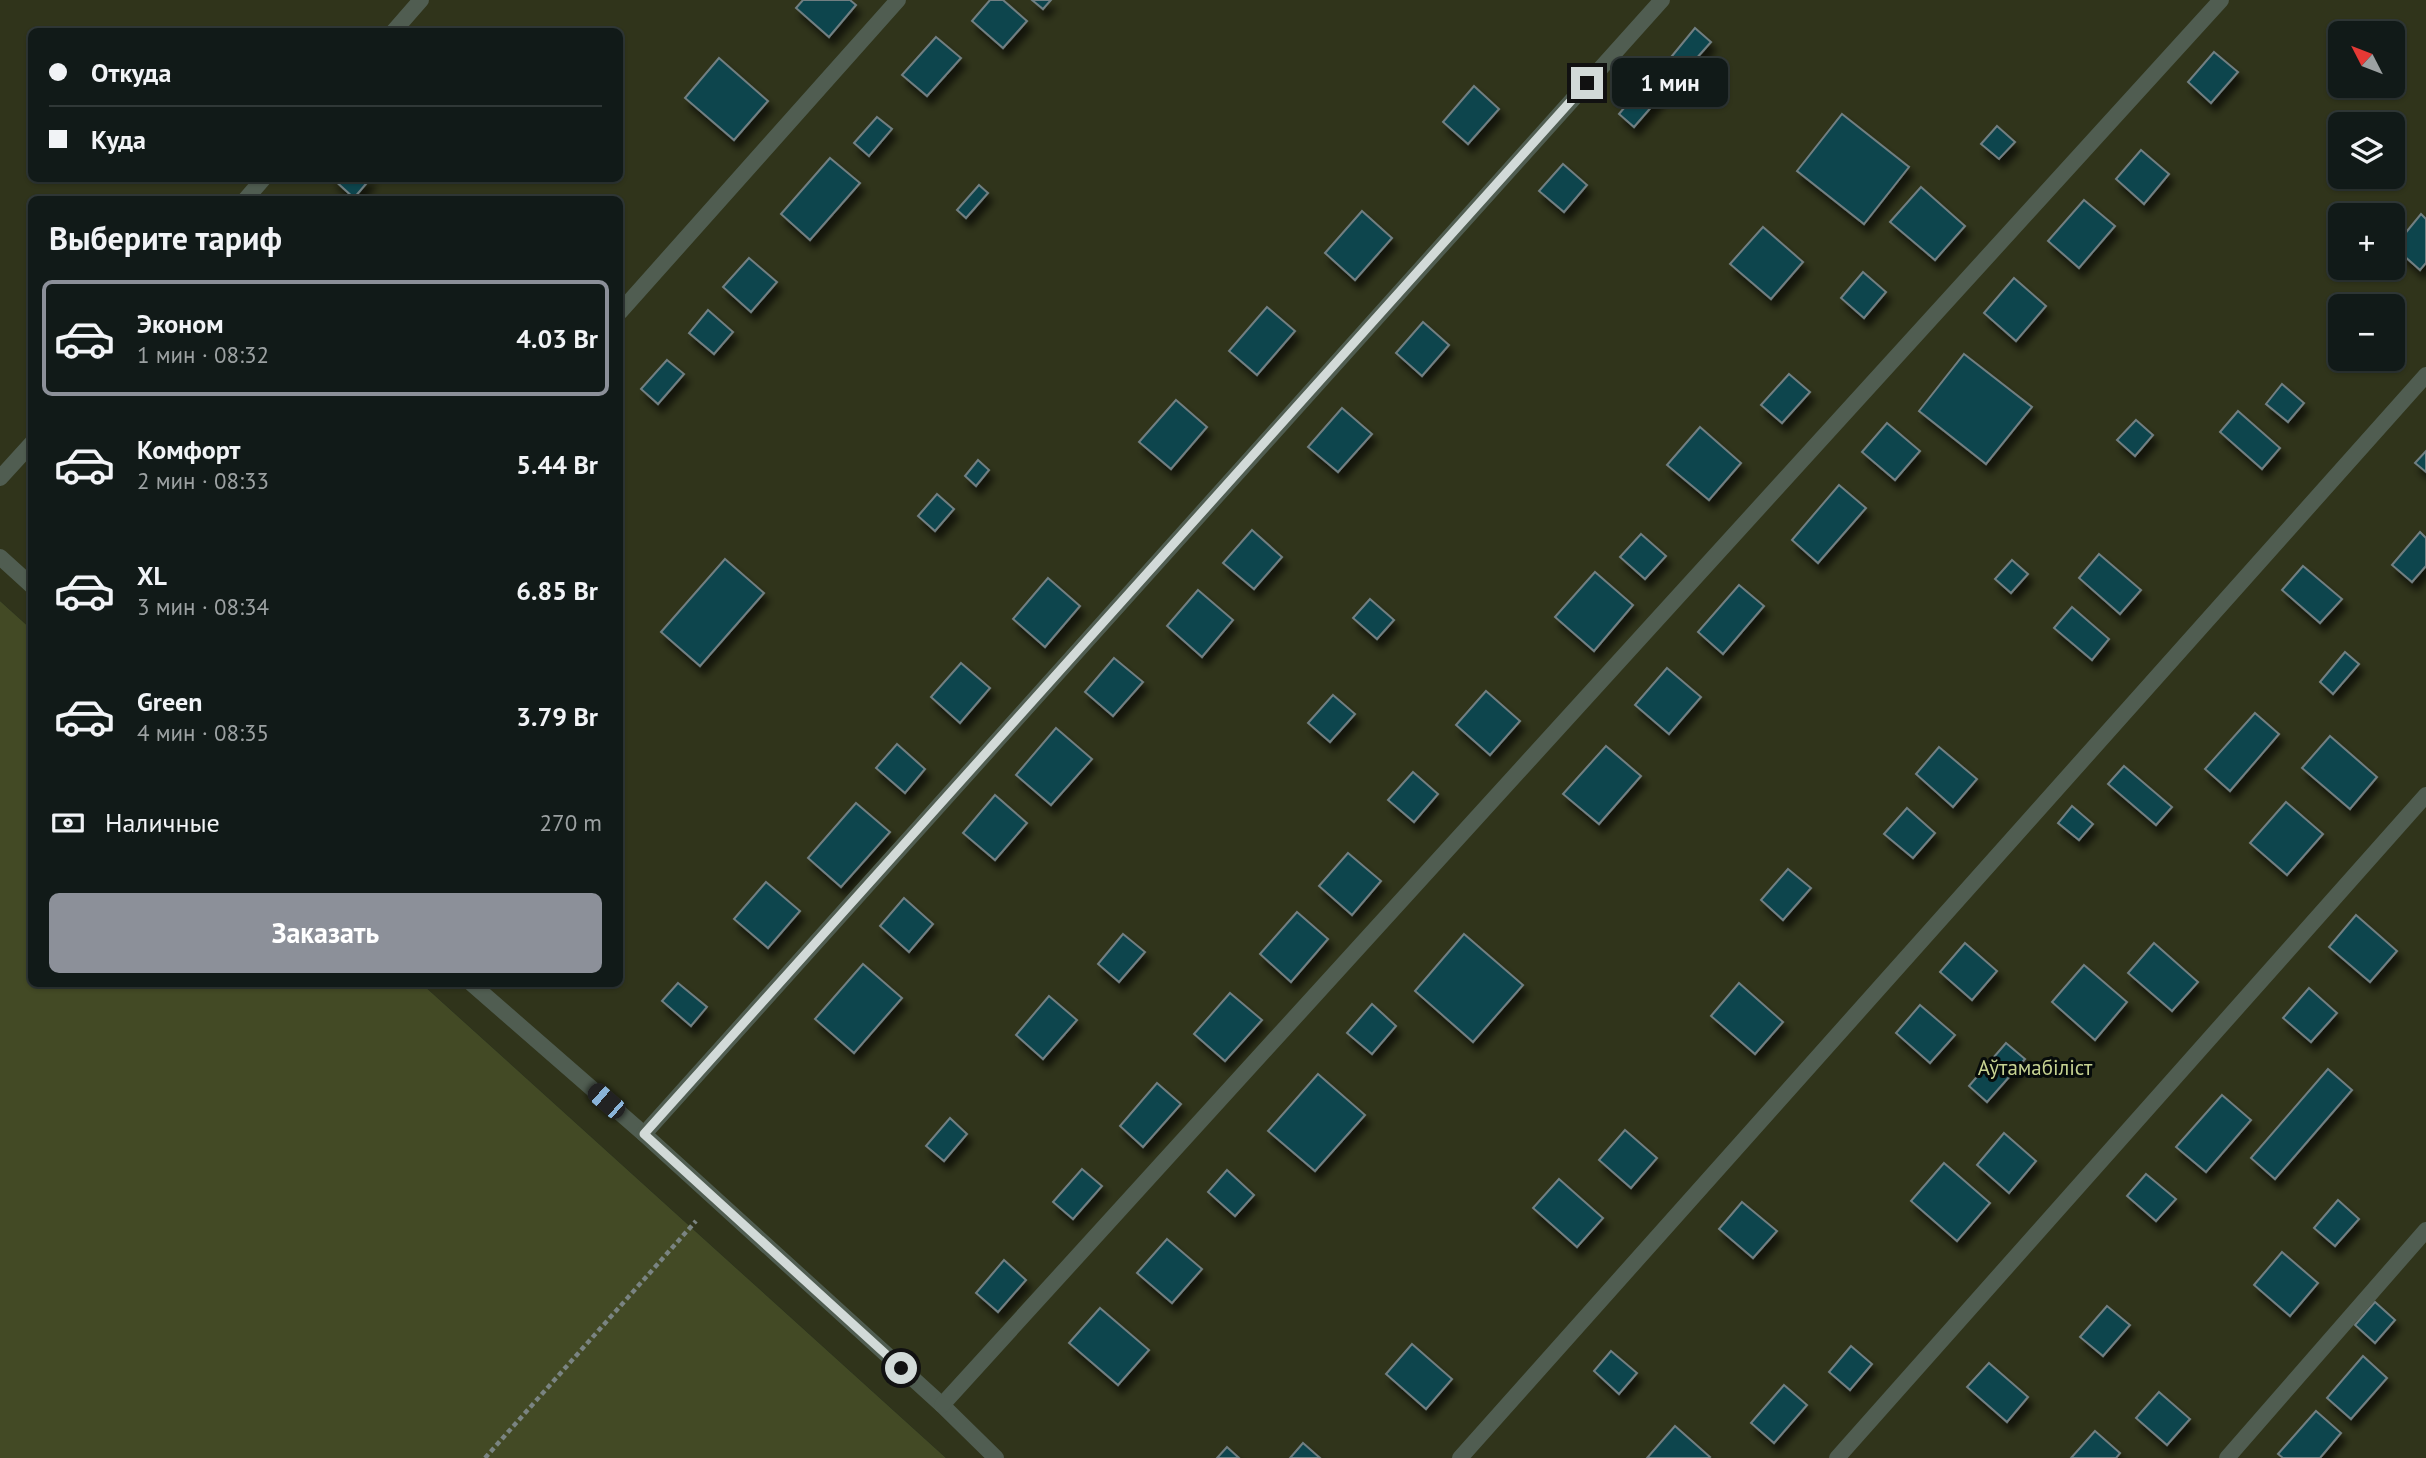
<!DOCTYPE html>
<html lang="ru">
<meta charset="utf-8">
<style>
:root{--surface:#111a18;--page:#1a2321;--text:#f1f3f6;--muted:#9ca1a2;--line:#303837;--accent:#8c9099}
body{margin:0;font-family:"PT Sans",sans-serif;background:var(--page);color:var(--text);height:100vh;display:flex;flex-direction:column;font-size:26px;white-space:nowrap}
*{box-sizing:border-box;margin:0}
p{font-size:23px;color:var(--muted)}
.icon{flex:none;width:38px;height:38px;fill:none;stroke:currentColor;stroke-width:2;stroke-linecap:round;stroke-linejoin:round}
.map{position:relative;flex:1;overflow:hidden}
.drawer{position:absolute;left:28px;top:196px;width:595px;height:791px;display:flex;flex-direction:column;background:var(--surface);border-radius:10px;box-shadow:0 2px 5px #0004,0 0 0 2px var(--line)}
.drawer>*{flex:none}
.banner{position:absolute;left:28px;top:28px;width:595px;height:154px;border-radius:10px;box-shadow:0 2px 5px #0004,0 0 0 2px var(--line);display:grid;align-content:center;height:154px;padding:0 21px;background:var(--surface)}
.needle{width:46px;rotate:312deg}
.fabs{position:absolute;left:2328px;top:21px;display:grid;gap:14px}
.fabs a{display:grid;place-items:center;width:77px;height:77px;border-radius:10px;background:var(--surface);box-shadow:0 2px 5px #0004,0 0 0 2px var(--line);font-size:35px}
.end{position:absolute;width:32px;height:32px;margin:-16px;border:9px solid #d2dad8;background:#111;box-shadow:0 0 0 4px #111}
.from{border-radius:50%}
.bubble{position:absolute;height:49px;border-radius:10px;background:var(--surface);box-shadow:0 2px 5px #0004,0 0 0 2px var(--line);font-size:23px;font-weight:700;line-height:49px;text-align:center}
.car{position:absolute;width:21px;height:42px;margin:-21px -10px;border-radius:9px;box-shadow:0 0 5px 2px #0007;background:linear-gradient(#222 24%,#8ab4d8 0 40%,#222 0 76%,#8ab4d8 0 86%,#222 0)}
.banner b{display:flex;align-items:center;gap:24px;height:66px;font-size:26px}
.banner b+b{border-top:2px solid var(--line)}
.banner i{width:18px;height:18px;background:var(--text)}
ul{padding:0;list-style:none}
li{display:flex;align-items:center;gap:21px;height:116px;margin:0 14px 10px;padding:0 7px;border:4px solid transparent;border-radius:10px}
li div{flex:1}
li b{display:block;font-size:26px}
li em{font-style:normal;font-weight:700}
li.on{border-color:var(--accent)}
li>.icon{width:63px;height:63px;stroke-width:1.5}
h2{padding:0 21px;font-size:32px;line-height:84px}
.pay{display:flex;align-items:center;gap:18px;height:77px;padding:0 21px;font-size:26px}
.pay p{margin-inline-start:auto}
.cta{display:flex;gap:14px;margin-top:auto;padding:14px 21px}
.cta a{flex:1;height:80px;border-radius:10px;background:var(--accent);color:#fff;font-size:28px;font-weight:700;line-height:80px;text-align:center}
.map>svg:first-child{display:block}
</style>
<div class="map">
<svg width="2426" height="1458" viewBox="0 0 2426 1458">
<defs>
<filter id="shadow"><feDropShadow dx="4.5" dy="8" stdDeviation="3.5" flood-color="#0009"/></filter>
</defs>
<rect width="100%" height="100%" fill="#172320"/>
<path fill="#30341b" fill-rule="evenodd" d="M 0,0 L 2426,0 L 2426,1458 L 946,1458 L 422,984 L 620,984 L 620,200 L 32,200 L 31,629 L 0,601 ZM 32,32 L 620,32 L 620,178 L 32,178 ZM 2340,33 L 2392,33 L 2392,86 L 2340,86 ZM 2340,124 L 2392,124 L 2392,177 L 2340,177 ZM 2340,215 L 2392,215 L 2392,268 L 2340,268 ZM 2340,306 L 2392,306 L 2392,359 L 2340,359 Z"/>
<polygon fill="#434a25" points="0,601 31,629 32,984 422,984 946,1458 0,1458"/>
<g fill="#0e454e" stroke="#717f82" stroke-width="2" filter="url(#shadow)">
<polygon points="803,0 850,0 856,5 829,37 796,8"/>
<polygon points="990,0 1003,0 1027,21 1003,48 972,21"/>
<polygon points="1032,0 1051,0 1043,9"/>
<polygon points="1695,28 1711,42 1687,69 1672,56"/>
<polygon points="936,37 961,58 927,96 902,75"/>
<polygon points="2214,52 2238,72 2211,103 2188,82"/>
<polygon points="719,58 768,101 734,140 685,98"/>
<polygon points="1645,83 1660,97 1634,127 1619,114"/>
<polygon points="1474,86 1499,109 1468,144 1443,122"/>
<polygon points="1842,114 1909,167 1864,224 1797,171"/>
<polygon points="877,117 892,129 869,156 854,143"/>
<polygon points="1997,126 2015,142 1999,159 1981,144"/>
<polygon points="2141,150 2169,174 2144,204 2116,179"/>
<polygon points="830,158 860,183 810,240 781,214"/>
<polygon points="1563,164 1587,185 1564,212 1539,191"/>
<polygon points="332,178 371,178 354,198"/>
<polygon points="979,185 988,193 966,218 957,210"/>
<polygon points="1921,187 1965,226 1935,260 1890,222"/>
<polygon points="2084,200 2115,226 2079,268 2048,241"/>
<polygon points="1362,211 1392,238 1355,280 1325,253"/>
<polygon points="2421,214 2426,219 2426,263 2420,270 2394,247"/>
<polygon points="1763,227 1803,262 1771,299 1730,264"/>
<polygon points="749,258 777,282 751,312 723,287"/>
<polygon points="1863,272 1886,292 1864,318 1841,298"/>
<polygon points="2014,278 2046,306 2016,341 1984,313"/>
<polygon points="1267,307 1295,331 1257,375 1229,351"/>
<polygon points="708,310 733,332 714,354 689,333"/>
<polygon points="1423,322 1449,345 1422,376 1396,353"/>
<polygon points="1964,354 2032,407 1986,464 1919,411"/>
<polygon points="667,360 684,374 658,404 641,389"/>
<polygon points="1789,374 1810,392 1782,423 1761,405"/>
<polygon points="2282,384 2304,403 2288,422 2266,404"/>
<polygon points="1176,400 1207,427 1171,469 1139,442"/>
<polygon points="1342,408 1372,434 1338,472 1308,447"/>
<polygon points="2238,411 2280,448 2262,469 2220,432"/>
<polygon points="2136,420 2153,435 2135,456 2117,440"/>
<polygon points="1887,423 1920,451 1895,480 1862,452"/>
<polygon points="1700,427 1741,463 1709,500 1667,465"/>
<polygon points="2426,451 2426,472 2415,463"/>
<polygon points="978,460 989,470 976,486 965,476"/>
<polygon points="1839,485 1866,508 1818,563 1792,540"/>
<polygon points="937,494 954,509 935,531 918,516"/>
<polygon points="1252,530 1282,557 1254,589 1223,563"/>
<polygon points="2420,532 2426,538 2426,566 2412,582 2392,565"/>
<polygon points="1641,534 1666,556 1645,579 1620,557"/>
<polygon points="2099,554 2141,590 2120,614 2079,578"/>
<polygon points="725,559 764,593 700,666 661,632"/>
<polygon points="2012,560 2028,574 2011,593 1995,579"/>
<polygon points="2303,566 2342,599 2320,623 2282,590"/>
<polygon points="1595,572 1633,605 1594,651 1555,617"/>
<polygon points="1048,578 1080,606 1045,647 1013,619"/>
<polygon points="1739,585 1764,606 1723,654 1698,632"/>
<polygon points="1198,590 1233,620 1202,657 1167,626"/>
<polygon points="1370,599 1394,620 1377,639 1353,618"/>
<polygon points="2072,607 2109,639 2092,660 2054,628"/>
<polygon points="2345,652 2359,664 2333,694 2320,682"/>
<polygon points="1114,658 1143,682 1113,716 1085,692"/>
<polygon points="961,663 990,688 960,723 931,697"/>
<polygon points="1667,668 1701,697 1669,734 1635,705"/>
<polygon points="1486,691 1520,721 1490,755 1456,725"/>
<polygon points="1333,695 1355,714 1330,742 1308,723"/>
<polygon points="2255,713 2279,734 2230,791 2205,769"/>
<polygon points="1056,728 1092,759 1051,805 1016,775"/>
<polygon points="2330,736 2377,777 2350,809 2302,768"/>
<polygon points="897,744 925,769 905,793 876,768"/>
<polygon points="1606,746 1641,776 1599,824 1563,794"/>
<polygon points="1939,747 1977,779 1953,807 1916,774"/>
<polygon points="2124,766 2172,807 2156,825 2108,784"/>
<polygon points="1413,772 1438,794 1414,822 1388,800"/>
<polygon points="995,795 1027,823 995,860 963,833"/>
<polygon points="2286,802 2323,834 2287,875 2250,843"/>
<polygon points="856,803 890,832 841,887 808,858"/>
<polygon points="2072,806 2093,824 2079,840 2058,823"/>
<polygon points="1907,808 1935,833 1913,858 1884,834"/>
<polygon points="1348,853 1381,881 1352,915 1319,886"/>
<polygon points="1788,869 1811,888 1783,920 1761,900"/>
<polygon points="766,882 800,911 768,948 734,919"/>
<polygon points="904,898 933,924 909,952 880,926"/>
<polygon points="1297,912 1328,939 1291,982 1260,954"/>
<polygon points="2356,915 2397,951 2370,982 2329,947"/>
<polygon points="1123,934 1145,952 1119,982 1098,964"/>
<polygon points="1464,934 1523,985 1473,1042 1415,991"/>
<polygon points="1965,943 1997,971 1972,1000 1940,972"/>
<polygon points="2154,943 2198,982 2172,1011 2128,973"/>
<polygon points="863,964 902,998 854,1053 815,1019"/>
<polygon points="2084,965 2127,1002 2095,1040 2052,1002"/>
<polygon points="678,983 707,1007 691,1026 662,1001"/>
<polygon points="1739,983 1783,1022 1755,1054 1711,1016"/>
<polygon points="2309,988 2337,1013 2311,1042 2283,1018"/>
<polygon points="1230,993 1262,1020 1225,1061 1194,1034"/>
<polygon points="1049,996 1077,1020 1043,1059 1016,1035"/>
<polygon points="1372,1004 1396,1026 1372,1054 1347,1033"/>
<polygon points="1920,1005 1955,1035 1930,1063 1896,1033"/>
<polygon points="2006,1043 2025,1059 1987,1102 1969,1086"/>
<polygon points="2328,1069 2352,1090 2275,1179 2251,1158"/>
<polygon points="1318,1074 1365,1115 1315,1171 1268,1131"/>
<polygon points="1157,1083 1181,1104 1143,1147 1120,1126"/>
<polygon points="2222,1095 2251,1120 2206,1172 2176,1147"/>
<polygon points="950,1118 967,1134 944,1161 926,1146"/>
<polygon points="1625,1130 1657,1158 1631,1188 1599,1160"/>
<polygon points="2004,1133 2036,1161 2009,1193 1977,1165"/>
<polygon points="1944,1163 1990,1203 1957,1241 1911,1201"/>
<polygon points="1082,1169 1102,1186 1073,1219 1053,1202"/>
<polygon points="1227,1170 1254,1195 1235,1216 1208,1192"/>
<polygon points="2146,1174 2176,1199 2156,1221 2127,1196"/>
<polygon points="1559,1179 1603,1218 1577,1247 1533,1208"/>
<polygon points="2338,1200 2359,1219 2335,1246 2314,1228"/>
<polygon points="1742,1202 1777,1231 1753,1258 1719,1229"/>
<polygon points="1167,1239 1202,1269 1172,1303 1137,1273"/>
<polygon points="2282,1252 2318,1283 2290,1316 2254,1285"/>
<polygon points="1004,1260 1026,1280 998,1312 976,1293"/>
<polygon points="2375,1302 2395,1320 2375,1343 2355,1325"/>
<polygon points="2107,1306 2130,1325 2103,1356 2080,1337"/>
<polygon points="1100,1308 1149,1350 1118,1385 1069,1343"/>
<polygon points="1412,1344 1452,1379 1426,1409 1386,1374"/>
<polygon points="1851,1346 1872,1364 1850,1390 1829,1372"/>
<polygon points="1611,1351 1637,1373 1619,1394 1594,1371"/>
<polygon points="2363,1356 2387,1378 2351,1419 2327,1398"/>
<polygon points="1989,1363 2028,1397 2007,1422 1967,1387"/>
<polygon points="1784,1385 1807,1405 1774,1443 1751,1423"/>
<polygon points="2159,1392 2190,1419 2167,1445 2136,1418"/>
<polygon points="2316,1411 2341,1433 2320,1458 2283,1458 2278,1454"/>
<polygon points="1675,1426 1710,1457 1709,1458 1647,1458"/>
<polygon points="2095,1431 2120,1453 2116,1458 2071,1458"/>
<polygon points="1303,1443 1320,1458 1290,1458"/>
<polygon points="1227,1447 1239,1458 1217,1458"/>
</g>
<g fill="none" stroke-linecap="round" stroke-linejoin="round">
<polyline stroke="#7a8482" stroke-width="4.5" stroke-dasharray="5 3.5" stroke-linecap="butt" points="485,1458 696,1221"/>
<g stroke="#505d51" stroke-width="16">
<polyline points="393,32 421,0"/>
<polyline points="245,200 264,178"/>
<polyline points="620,312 898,0"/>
<polyline points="0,478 32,443"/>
<polyline points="0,557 32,586"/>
<polyline points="472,984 644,1134 942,1405 996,1458"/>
<polyline points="644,1134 1662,0"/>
<polyline points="942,1405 2221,0"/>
<polyline points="1460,1458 2426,375"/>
<polyline points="1837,1458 2426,795"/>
<polyline points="2227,1458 2426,1230"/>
</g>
</g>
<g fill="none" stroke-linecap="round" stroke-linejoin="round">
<polyline stroke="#d2dad8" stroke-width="9" points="901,1368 644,1134 1587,83"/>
</g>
<g text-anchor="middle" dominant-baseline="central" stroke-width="6" stroke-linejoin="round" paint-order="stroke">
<g font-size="21" fill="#c7d392" stroke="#060b0a">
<text x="2035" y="1067">Аўтамабіліст</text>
</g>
</g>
</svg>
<div class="fabs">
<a><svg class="needle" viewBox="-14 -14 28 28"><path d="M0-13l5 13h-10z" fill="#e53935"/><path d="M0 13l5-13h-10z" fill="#9ca1a2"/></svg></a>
<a><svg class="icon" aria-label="layers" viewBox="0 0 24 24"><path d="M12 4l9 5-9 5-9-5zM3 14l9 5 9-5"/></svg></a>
<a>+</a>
<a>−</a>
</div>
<i class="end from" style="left:901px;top:1368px"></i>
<i class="end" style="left:1587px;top:83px"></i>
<div class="bubble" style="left:1612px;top:58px;width:116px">1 мин</div>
<i class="car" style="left:606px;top:1101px;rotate:311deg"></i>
<div class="banner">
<b><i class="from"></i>Откуда</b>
<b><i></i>Куда</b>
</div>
<section class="drawer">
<h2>Выберите тариф</h2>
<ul>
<li class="on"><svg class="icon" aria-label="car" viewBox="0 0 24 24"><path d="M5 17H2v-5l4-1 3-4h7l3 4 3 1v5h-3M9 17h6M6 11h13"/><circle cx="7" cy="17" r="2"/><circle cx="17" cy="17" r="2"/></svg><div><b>Эконом</b><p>1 мин · 08:32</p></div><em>4.03 Br</em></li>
<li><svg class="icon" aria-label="car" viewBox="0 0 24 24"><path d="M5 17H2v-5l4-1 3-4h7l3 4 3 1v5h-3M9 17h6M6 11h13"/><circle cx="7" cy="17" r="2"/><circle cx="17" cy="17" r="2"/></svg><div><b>Комфорт</b><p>2 мин · 08:33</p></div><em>5.44 Br</em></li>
<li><svg class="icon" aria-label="car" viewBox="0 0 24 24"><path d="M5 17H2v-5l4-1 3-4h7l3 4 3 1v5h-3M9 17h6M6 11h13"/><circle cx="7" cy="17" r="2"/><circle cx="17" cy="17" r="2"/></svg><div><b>XL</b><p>3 мин · 08:34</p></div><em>6.85 Br</em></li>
<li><svg class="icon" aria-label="car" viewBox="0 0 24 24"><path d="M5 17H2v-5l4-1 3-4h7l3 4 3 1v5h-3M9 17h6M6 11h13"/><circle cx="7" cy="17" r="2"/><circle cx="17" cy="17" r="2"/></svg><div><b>Green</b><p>4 мин · 08:35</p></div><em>3.79 Br</em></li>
</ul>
<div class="pay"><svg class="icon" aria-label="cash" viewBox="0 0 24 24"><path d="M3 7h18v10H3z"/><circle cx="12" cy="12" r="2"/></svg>Наличные<p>270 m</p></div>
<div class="cta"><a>Заказать</a></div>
</section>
</div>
